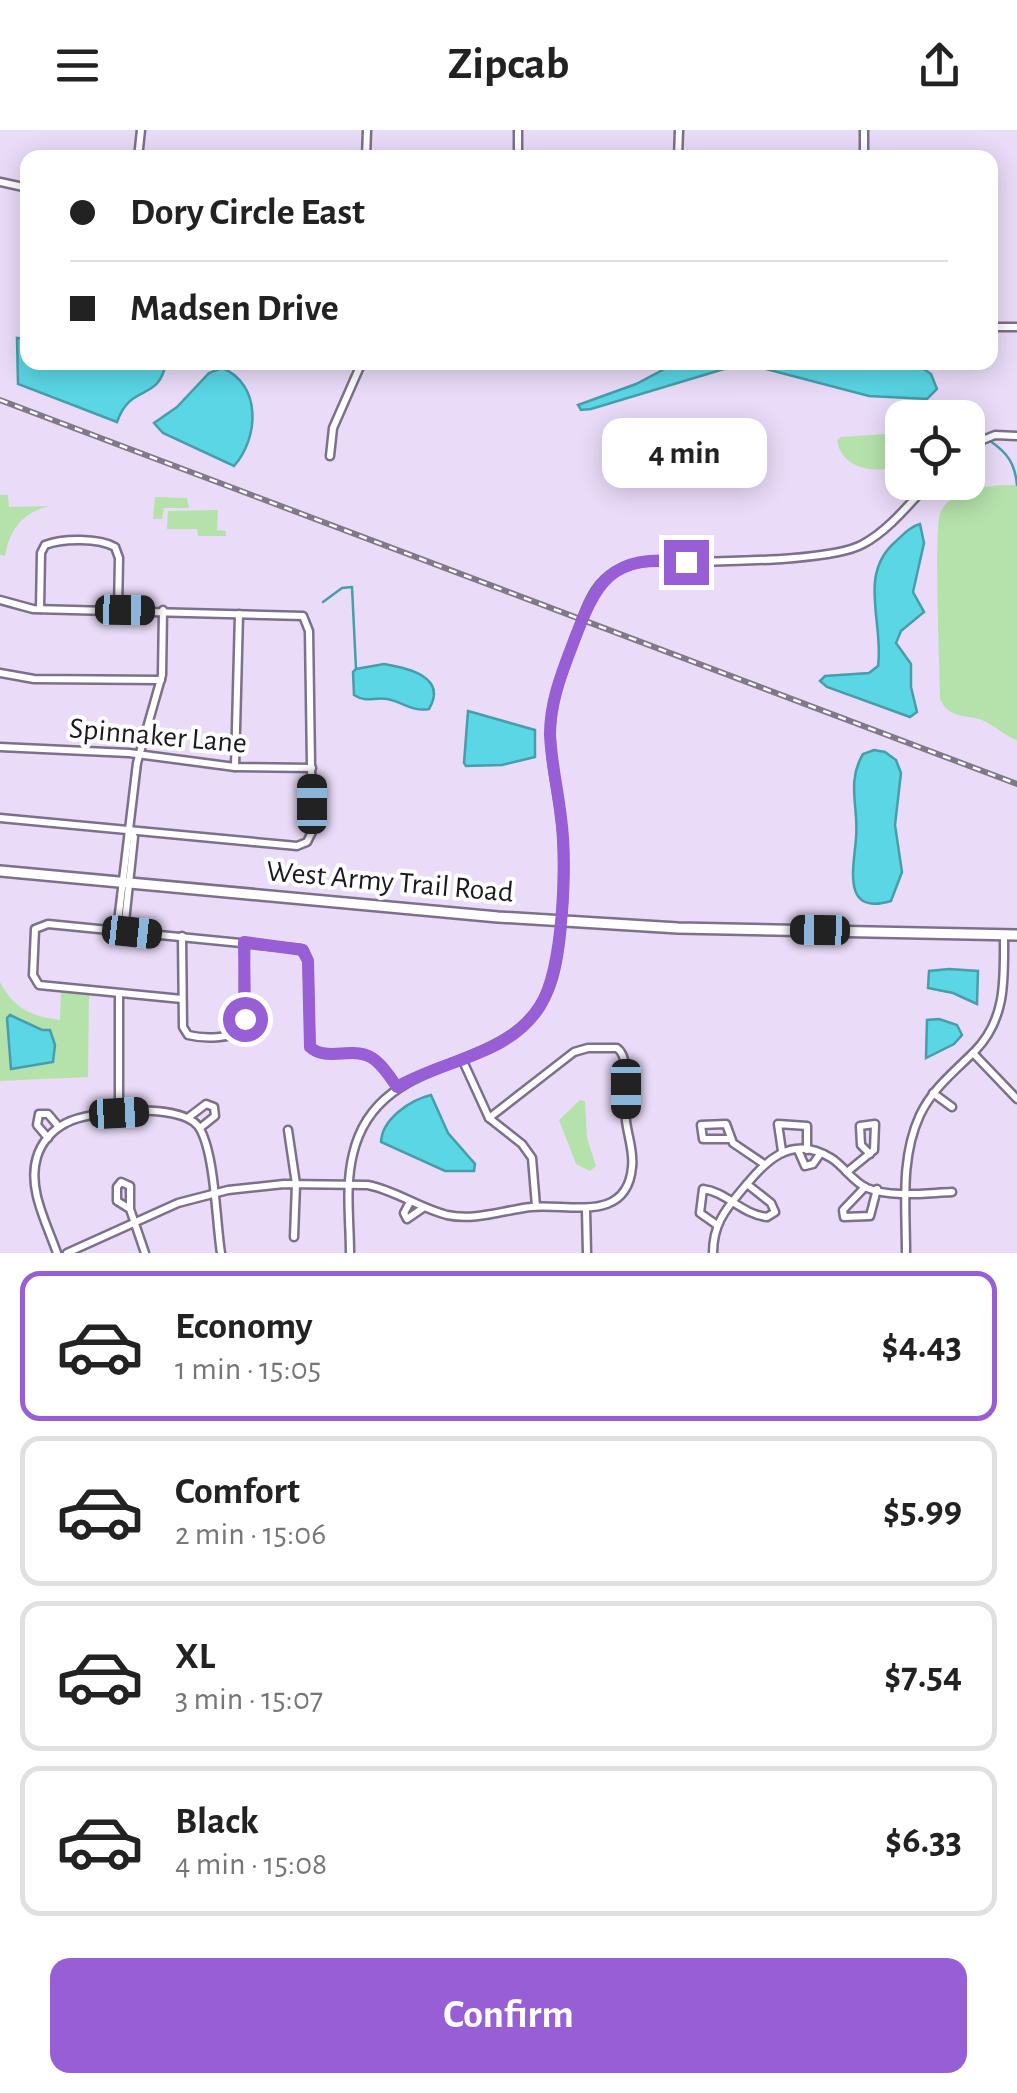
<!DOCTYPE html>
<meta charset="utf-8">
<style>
:root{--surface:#fff;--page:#f2f2f2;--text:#222;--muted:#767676;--line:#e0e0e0;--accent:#975ed6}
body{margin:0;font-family:"Alegreya Sans",sans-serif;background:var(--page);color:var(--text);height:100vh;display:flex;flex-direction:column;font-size:38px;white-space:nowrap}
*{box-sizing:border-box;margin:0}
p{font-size:32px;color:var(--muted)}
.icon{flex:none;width:55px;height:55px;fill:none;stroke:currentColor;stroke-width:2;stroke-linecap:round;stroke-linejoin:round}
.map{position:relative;height:1123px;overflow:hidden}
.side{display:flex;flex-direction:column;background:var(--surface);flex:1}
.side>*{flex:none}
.banner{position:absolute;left:20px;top:20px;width:978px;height:220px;border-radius:20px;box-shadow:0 5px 25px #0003;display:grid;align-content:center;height:220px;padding:0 50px;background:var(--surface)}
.fabs{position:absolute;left:885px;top:270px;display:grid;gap:20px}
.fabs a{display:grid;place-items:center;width:100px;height:100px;border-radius:20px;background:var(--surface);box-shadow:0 5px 25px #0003;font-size:50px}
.end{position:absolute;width:45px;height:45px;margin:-22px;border:12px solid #975ed6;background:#fff;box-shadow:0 0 0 5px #fff}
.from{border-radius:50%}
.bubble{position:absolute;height:70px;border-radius:20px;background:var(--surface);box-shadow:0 5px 25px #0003;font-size:32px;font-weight:700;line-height:70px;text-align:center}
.car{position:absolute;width:30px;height:60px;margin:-30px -15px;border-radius:12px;box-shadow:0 0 8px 2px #0007;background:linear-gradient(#222 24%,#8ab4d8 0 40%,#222 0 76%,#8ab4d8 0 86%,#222 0)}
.banner b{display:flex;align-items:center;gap:35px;height:95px;font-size:38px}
.banner b+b{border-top:2px solid var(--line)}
.banner i{width:25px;height:25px;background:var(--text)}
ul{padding:18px 0 0;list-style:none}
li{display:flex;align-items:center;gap:30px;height:150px;margin:0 20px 15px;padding:0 30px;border:5px solid var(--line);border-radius:20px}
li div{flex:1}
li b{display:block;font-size:38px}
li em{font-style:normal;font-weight:700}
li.current{border-color:var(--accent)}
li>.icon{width:90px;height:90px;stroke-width:1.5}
.button{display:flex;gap:20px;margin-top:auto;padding:20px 50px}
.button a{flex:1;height:115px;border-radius:20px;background:var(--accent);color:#fff;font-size:40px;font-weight:700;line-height:115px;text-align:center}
header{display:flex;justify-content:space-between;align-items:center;height:130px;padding:0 50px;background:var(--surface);font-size:45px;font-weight:700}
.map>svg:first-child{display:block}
</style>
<header><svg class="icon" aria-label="menu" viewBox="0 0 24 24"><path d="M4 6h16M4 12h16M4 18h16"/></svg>Zipcab<svg class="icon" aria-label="share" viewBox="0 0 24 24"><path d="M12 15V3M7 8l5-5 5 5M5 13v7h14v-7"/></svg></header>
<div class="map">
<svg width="1017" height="1123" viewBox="0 0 1017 1123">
<rect width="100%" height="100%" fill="#eadcf9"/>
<g fill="#b5e2ab">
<path d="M 902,303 L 902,335 C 877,344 842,341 837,310 L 841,307 Z"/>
<path d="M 1003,355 L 1017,355 L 1017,610 C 1005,606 994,595 982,590 C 964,584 949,589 940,569 C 940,541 933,395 941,381 C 954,359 981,357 1003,355 Z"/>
<path d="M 0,365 L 8,365 L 9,377 L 49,376 C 22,383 10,399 5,426 L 0,425 Z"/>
<polygon points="155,367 187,368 189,378 164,378 162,389 153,389"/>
<polygon points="218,380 217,400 226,401 226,406 198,406 197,399 167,399 168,381"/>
<path d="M 0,852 C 14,879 31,886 60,890 L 61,861 L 89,864 L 88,947 L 0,951 Z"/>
<polygon points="580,970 585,971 587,1008 596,1036 590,1041 576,1034 559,990"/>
</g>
<g fill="#5ad6e5" stroke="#479daa" stroke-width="2.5">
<path d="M 17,208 L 27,209 L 28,232 L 166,233 C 158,273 131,252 117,292 L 18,254 Z"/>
<polygon points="676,233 915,233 931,244 937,259 927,269 869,266 758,237 724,239 591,279 581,280 578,275 636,254"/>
<path d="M 222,238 C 262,254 259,308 234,336 L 163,303 L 154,293 L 177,277 L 209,243 Z"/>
<path d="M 920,394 L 924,413 L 913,462 L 924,482 L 901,501 L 896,513 L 911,534 L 911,557 L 917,582 L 910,587 L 827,557 L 820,551 L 825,546 L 869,543 L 878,536 C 884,493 858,446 894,413 C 903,405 909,397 920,394 Z"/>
<path d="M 384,534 C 408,538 448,547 429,579 C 412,582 403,572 387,569 C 374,567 366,573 354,565 L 353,542 L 356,539 Z"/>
<polygon points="468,581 535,600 535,627 502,635 466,636 464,633"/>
<path d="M 874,620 L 885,622 L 896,630 L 901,643 L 895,695 L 902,742 L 891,771 C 841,786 854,737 856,708 C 859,678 846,652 863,624 Z"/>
<polygon points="949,839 978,841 977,874 953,863 928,858 929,841"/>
<polygon points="10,885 42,900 50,900 55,915 53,932 11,939 7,888"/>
<polygon points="939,889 957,895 962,905 954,914 926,928 927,890"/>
<path d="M 431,965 L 448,1003 L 475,1034 L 474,1041 L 445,1041 L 381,1012 C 382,989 410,970 431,965 Z"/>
</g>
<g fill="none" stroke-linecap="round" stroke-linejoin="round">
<g stroke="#479daa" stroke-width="2.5">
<polyline points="968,304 973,304"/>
<path d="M 990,311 C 1008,323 1015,334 1017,355"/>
<polyline points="323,472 342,458 352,457 356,539"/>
</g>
<defs>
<g id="minor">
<polyline points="138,28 141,0"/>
<polyline points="366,28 367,0"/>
<polyline points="518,28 518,0"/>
<polyline points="678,28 679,0"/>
<polyline points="864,28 864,0"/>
<polyline points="0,52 28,58"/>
<polyline points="990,197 1017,197"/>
<polyline points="968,316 995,305 1017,306"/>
<polyline points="330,326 333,298 362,232"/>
<polyline points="0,470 33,479 303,486 309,501 312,702 307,712 297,716 0,688"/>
<path d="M 40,479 L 41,423 L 45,415 C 63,408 99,408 115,417 L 119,428 L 118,480"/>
<polyline points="0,543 34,549 161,550"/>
<polyline points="0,617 129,623 235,637 312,638"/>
<polyline points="235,637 239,484"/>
<polyline points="117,800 137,633 162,545 163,480"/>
<polyline points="124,801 134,707 131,701"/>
<path d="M 182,806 L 183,897 L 188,905 C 204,909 231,909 243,899 L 245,812"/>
<path d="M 182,869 L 39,855 L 33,845 L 35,799 L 48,794 L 301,819 L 308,831 L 310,917 C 327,933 355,914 375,930 C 384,937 391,948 397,957"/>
<polyline points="973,923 1017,969"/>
<polyline points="462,929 489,988 522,1014 532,1028 536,1076"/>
<polyline points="933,963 952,977"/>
<polyline points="119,983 119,864"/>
<polyline points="189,987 206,974 214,977 215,986 200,998"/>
<polyline points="288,1000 296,1054 294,1107"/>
<polyline points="48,1008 37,995 39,984 48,984 59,997"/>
<polyline points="730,1009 703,1009 701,995 726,994 733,1013 764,1034"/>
<polyline points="798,1020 805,1036 813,1034 820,1024"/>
<polyline points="782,1021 778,994 807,996 807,1020"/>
<polyline points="847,1042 874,1020 875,994 860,996 861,1015 870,1024"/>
<polyline points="865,1057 843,1080 844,1087 870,1086 877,1059"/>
<polyline points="410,1072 404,1083 407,1089 423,1078"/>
<polyline points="130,1079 117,1071 117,1057 121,1052 130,1056 130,1079 145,1123"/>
<polyline points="586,1079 587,1123"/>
<path d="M 717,1095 L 700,1083 L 703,1059 C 727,1062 741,1084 767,1087 L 775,1082 L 771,1073 L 747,1054"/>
<path d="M 57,1123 C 47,1094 27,1058 37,1027 C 41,1013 52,1000 66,993 C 90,980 180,972 198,996 C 215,1019 216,1093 221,1123"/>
<path d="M 67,1123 L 178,1073 L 228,1060 L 284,1054 L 368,1055 C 397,1061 419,1078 447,1085 C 475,1091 504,1080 531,1077 C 568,1073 627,1094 632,1037 C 634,1022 628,1007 626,991 C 624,973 632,928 617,918 L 588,918 L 574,922 L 489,988"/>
<path d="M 350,1123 C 350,1091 345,1056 353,1024 C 379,912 524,952 553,847 C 564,808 566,729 561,688 C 557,656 548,623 551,590 C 554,560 566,532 577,503 C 585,482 591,459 610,445 C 636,426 661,433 691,432 C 729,431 833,431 863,414 C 889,400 910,373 930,352"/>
<path d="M 713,1123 C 713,1096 724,1081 741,1061 C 765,1032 790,1003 831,1028 C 844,1036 853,1052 867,1058 C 892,1068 926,1063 952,1062"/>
<path d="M 906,1123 C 906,1077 900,1028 920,985 C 933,958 954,942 975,921 C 1007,888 1004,848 1004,805"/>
</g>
<polyline id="secondary" points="0,741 498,787 678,798 1017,805"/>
</defs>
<use href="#minor" stroke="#7d708a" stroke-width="11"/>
<use href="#secondary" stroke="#7d708a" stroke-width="14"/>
<use href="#minor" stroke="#fff" stroke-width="6"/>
<use href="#secondary" stroke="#fff" stroke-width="9"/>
<defs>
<polyline id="rail" points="0,270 1017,654"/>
</defs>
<use href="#rail" stroke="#81788b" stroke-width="6"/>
<use href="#rail" stroke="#fff" stroke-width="2.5" stroke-dasharray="8" stroke-linecap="butt"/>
</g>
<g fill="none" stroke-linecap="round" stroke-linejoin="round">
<path stroke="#975ed6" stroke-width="12" d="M 245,889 L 244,812 L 303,820 L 308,831 L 310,917 C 327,933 356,914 375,930 C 384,937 391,948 397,957 C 444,929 509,926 540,876 C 564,838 567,732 561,688 C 558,660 551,632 550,604 C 550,573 561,545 572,516 C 596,452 609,423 686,432"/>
</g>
<g text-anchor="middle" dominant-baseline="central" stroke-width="8" stroke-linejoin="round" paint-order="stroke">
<g font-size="30" fill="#1c1721" stroke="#fff">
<text transform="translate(158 606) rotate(5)">Spinnaker Lane</text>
<text transform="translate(390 752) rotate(5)">West Army Trail Road</text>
</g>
</g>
</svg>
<div class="fabs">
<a><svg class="icon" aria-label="locate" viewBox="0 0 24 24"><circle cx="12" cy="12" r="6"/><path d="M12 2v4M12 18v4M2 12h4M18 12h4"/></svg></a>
</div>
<i class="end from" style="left:245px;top:889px"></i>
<i class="end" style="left:686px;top:432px"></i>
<div class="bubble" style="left:602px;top:288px;width:165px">4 min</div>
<i class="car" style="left:125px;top:480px;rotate:91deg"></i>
<i class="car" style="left:312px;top:674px;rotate:0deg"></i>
<i class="car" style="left:820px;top:800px;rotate:271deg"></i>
<i class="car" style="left:132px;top:802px;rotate:96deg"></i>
<i class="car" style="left:626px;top:959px;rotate:180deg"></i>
<i class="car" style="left:119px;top:983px;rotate:87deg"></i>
<div class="banner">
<b><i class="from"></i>Dory Circle East</b>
<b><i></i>Madsen Drive</b>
</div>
</div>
<section class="side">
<ul>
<li class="current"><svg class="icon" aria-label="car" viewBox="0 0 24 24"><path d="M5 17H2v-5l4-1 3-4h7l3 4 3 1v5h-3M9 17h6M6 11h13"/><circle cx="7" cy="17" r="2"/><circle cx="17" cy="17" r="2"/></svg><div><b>Economy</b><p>1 min · 15:05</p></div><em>$4.43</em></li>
<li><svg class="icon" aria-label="car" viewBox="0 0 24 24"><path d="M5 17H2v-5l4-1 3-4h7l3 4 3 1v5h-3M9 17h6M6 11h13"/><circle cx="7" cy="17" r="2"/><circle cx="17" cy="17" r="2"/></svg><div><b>Comfort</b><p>2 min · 15:06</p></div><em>$5.99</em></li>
<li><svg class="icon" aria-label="car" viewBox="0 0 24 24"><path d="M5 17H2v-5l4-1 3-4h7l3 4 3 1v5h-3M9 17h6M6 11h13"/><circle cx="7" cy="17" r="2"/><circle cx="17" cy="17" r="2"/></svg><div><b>XL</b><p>3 min · 15:07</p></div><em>$7.54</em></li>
<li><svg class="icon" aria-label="car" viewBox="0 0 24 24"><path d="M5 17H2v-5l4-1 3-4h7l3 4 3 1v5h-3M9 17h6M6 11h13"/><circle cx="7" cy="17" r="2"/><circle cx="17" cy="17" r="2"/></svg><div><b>Black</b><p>4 min · 15:08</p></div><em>$6.33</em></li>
</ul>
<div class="button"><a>Confirm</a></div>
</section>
